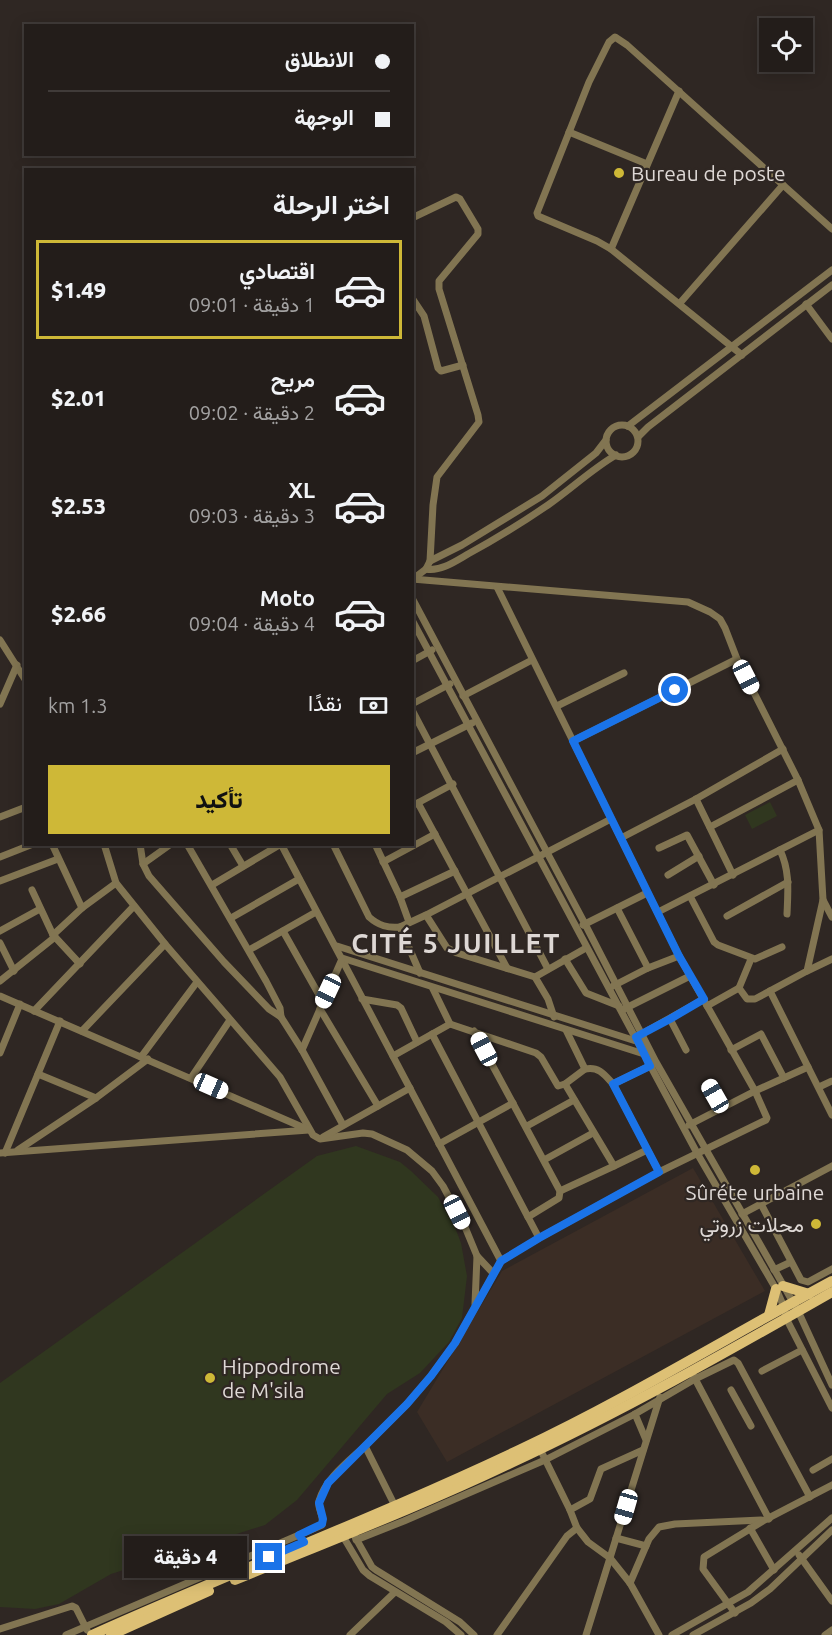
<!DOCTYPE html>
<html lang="ar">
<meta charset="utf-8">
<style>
:root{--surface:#231d1a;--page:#2f2a27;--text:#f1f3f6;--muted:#a3a2a2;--line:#403b39;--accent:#ceb837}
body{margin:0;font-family:Ubuntu,Vazirmatn,sans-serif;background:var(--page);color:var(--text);direction:rtl;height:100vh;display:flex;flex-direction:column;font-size:22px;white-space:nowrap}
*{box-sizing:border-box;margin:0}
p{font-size:20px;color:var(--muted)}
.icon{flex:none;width:33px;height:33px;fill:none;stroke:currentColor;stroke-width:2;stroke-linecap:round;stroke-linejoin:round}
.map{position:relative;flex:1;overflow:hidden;direction:ltr}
.drawer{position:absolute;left:24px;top:168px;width:390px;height:678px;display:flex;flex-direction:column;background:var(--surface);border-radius:0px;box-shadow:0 3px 15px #0003,0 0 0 2px var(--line);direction:rtl}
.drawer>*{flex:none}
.hud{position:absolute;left:24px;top:24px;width:390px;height:132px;border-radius:0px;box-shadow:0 3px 15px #0003,0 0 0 2px var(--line);direction:rtl;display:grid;align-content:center;height:132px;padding:0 24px;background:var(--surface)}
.fabs{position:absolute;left:759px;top:18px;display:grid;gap:12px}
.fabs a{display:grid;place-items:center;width:54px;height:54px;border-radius:0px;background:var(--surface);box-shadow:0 3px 15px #0003,0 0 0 2px var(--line);font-size:30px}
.end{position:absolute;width:27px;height:27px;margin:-14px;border:8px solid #1a73e8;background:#fff;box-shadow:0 0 0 3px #fff}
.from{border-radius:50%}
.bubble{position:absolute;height:42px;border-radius:0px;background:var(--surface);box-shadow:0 3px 15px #0003,0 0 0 2px var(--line);font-size:20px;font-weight:800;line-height:42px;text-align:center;direction:rtl}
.car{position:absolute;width:18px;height:36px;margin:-18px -9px;border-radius:8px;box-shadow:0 0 4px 2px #0007;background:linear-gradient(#fff 24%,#345 0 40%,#fff 0 76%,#345 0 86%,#fff 0)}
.hud b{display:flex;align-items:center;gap:21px;height:57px;font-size:22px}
.hud b+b{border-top:2px solid var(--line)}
.hud i{width:15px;height:15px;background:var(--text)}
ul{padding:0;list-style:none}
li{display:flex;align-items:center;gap:18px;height:99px;margin:0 12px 9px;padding:0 12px;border:3px solid transparent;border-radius:0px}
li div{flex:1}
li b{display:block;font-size:22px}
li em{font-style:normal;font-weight:800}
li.current{border-color:var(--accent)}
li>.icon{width:54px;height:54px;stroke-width:1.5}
h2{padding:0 24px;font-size:27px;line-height:72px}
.pay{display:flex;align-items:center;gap:15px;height:66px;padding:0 24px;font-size:22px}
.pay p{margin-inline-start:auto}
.primary-button{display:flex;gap:12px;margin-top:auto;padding:12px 24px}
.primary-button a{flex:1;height:69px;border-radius:0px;background:var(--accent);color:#111;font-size:24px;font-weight:800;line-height:69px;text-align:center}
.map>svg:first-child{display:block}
</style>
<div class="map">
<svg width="832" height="1635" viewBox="0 0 832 1635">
<rect width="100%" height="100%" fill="#2f2723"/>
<polygon fill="#3b2d25" points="693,1168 765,1291 447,1462 417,1412 502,1271"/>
<g fill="#30371f">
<polygon points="770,802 777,816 752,829 745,815"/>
<polygon points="356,1146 400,1162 411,1171 438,1197 456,1230 461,1243 467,1276 462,1318 449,1342 420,1373 387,1394 297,1500 265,1525 111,1574 59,1604 35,1609 0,1607 0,1383 317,1156"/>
</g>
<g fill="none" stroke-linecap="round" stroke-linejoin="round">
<g stroke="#827552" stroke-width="7">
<polyline points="569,132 647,164"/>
<polyline points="412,218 456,197 460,199 478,229 478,234 439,281 439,289 478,415 479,422 437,477 433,505 430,561"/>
<polyline points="611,249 679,91"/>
<polyline points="412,298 424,316 438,368 441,371 463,365"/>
<polyline points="680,303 783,185"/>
<polyline points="806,304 832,339"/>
<polyline points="742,355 611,249 597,241 538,216 537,213 589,82 609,42 615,37 627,45 832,229"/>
<circle cx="622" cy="441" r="16"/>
<polyline points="628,426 832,270"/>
<polyline points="638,437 648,427 832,285"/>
<path d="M 426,569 C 440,572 456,561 468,554 C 496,539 523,522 548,505 C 571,489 592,469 616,455"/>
<polyline points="412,579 688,602 710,612 720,619 725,628 737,659 798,780 819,830 823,900 832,917"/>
<polyline points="413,579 426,569 430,561 462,545 542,496 596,453 606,440"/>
<polyline points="412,598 585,924 656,1062 798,1311 832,1385"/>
<polyline points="412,620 697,1153 776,1289 784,1307 786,1318 832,1408"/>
<polyline points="0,640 26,681"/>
<polyline points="412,661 432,650"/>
<polyline points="463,696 532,660"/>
<polyline points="0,704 17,665"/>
<polyline points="412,704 450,684"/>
<polyline points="557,706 624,673"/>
<polyline points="412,710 548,969"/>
<polyline points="573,741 737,659"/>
<polyline points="412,753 472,723"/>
<polyline points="696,799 733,875"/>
<polyline points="418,803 507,968"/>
<polyline points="412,806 453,784"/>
<polyline points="0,817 26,807"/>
<polyline points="710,827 798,780"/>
<polyline points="621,838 696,799 783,749"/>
<polyline points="52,844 82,908"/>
<polyline points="104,844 116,883 165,944 280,1077 313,1135 320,1139 363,1133 372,1134 407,1150 432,1171 443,1186 465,1227 477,1256 493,1273"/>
<polyline points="140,844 143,864 149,876 224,962 269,1009 281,1017"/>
<polyline points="187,844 266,981 280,1008 281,1017 302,1050 343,1125"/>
<polyline points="230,844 243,866"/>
<path d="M 333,844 L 369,917 C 379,926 388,928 400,927"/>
<polyline points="375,844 400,897 409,922"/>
<polyline points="659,848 687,835 714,885"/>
<path d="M 780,850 C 790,871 788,891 787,914"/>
<polyline points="0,857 33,844"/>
<polyline points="383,862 435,834"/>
<polyline points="143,864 171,844"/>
<polyline points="668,875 699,856"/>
<polyline points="0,881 58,859"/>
<polyline points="212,885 281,844 501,1261"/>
<polyline points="32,890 53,935"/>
<polyline points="690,896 714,942 718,945 755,959 782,947"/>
<polyline points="400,897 455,871"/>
<polyline points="617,908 648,968"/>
<polyline points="658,912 819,830"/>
<polyline points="426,915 611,819"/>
<polyline points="727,916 788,882"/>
<polyline points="231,918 299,879"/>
<polyline points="583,925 647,893"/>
<polyline points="0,931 40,909"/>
<polyline points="283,931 323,1002"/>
<polyline points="55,937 80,964"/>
<polyline points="0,943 14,971"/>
<polyline points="337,946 639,1042"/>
<polyline points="249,950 316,912"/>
<polyline points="342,958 644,1054"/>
<polyline points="565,959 586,993 619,1006"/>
<polyline points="807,971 832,959"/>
<polyline points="420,973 400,927 426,915 447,948 457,953 535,977 548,999 554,1017"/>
<polyline points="535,977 586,948"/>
<polyline points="0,981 55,937 53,935 82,908 116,883"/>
<polyline points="613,986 648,968 679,956"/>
<polyline points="739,988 751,959"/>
<polyline points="433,989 450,1024 536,1053 541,1057 558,1086 565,1084 585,1069"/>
<polyline points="0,996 309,1130 0,1153"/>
<polyline points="362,999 397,1005 401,1008 417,1042"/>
<polyline points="707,1006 739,988 747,999 755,999 807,971 823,900"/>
<polyline points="320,1009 378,1106"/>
<polyline points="624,1009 690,976"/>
<polyline points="34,1011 134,906"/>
<polyline points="670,1019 686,1050"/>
<path d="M 566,1030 L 585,1069 C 599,1066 605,1075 613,1084 L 654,1064"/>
<polyline points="82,1031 165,944"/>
<polyline points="474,1031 560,1191 559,1198 528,1217 539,1238"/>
<polyline points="432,1034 528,1217"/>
<polyline points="638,1036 704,999"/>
<polyline points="302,1050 342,959"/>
<polyline points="731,1050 761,1034 784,1078"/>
<polyline points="0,1053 20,1004"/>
<polyline points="393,1056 450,1024"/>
<polyline points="141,1057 197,982"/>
<polyline points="808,1067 832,1115"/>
<polyline points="38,1074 96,1098"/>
<polyline points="191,1078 230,1020"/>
<polyline points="565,1084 614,1166 647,1150"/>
<polyline points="613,1084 659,1172"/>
<polyline points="708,1084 721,1108"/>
<polyline points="819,1087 832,1081"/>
<polyline points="689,1125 755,1091 808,1067 770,991"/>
<polyline points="527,1126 574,1100"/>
<polyline points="323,1137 410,1088"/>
<polyline points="439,1144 513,1103"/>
<polyline points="18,1150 96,1098 148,1059"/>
<polyline points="5,1153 60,1021"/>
<polyline points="544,1160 593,1133"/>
<polyline points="560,1191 614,1166"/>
<polyline points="761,1204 801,1280 808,1282 832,1269"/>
<polyline points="742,1214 832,1166"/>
<polyline points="774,1270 791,1262"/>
<polyline points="475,1304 477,1256"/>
<polyline points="762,1371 802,1350"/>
<polyline points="693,1375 769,1519"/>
<polyline points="731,1390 751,1426"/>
<polyline points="635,1414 646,1440"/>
<polyline points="540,1449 570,1510"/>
<polyline points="643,1450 601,1469 590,1499 570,1510 577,1528 588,1542 610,1558 630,1583 659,1635"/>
<polyline points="813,1470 832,1459"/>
<polyline points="396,1508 365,1446 407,1404 431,1376 455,1343 501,1261 539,1238 659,1172 766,1120 767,1118 755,1091 679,956 497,587"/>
<polyline points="750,1528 774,1570"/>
<polyline points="341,1533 363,1570 370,1576 446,1622 461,1635"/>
<polyline points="354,1535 372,1567 376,1570 460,1622 474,1635"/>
<path d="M 301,1538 L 299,1535 L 322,1525 C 325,1516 317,1510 319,1501 C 325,1479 349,1461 365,1446"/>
<polyline points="616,1538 646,1546"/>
<polyline points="356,1540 404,1521 545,1460 635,1414 695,1379 734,1360 738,1363 810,1497"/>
<polyline points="799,1555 832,1601"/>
<polyline points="630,1583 649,1539 659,1527 675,1524 761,1520"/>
<polyline points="735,1613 703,1569 704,1557 763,1521 832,1485"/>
<polyline points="0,1629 72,1606 76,1608 87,1630"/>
<polyline points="66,1635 299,1535"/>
<polyline points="350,1635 395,1592"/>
<polyline points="497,1635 567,1536 577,1528"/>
<polyline points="586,1635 660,1397"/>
<polyline points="672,1635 748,1592 832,1518"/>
<polyline points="693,1635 751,1603 770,1589 832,1530"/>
<polyline points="825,1635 832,1630"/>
</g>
<g stroke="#ddc075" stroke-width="10">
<polyline points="783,1286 809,1294"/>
<polyline points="769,1315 776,1289"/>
<path d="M 235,1580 C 327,1542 421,1506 511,1463 C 621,1412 727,1352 832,1292"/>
<path d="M 92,1635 C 234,1571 380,1516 521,1449 C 627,1399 728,1337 832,1281"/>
<polyline points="111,1635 209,1591"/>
</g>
</g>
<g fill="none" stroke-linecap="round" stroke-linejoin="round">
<polyline stroke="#1a73e8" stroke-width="8" points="269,1557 304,1542 299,1535 322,1524 323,1519 319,1503 328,1483 407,1404 431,1376 455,1343 501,1261 539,1238 659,1172 613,1084 650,1066 636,1037 670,1019 704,999 679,956 573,741 675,690"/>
</g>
<g fill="#ceb837" stroke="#2f2723" stroke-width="2">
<circle cx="619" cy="173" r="6"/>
<circle cx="755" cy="1170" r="6"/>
<circle cx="816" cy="1224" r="6"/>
<circle cx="210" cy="1378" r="6"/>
</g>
<g text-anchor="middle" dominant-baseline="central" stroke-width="4.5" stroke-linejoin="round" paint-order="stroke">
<g font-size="21" fill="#ded8d5" stroke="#2f2723" text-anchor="start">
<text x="631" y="173">Bureau de poste</text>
<text x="755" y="1192" text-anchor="middle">Sûréte urbaine</text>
<text x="804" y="1224" text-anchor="end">محلات زروتي</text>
<text x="222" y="1366">Hippodrome<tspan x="222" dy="24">de M'sila</tspan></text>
</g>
<g font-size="27" font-weight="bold" letter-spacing="1.5" fill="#ded8d5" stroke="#2f2723">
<text x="456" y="943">CITÉ 5 JUILLET</text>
</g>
</g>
</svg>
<div class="fabs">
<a><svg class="icon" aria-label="locate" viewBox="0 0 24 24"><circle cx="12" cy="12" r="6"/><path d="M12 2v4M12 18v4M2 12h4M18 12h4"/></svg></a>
</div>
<i class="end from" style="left:675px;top:690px"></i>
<i class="end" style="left:269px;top:1557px"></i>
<div class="bubble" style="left:124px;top:1536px;width:123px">4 دقيقة</div>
<i class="car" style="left:746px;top:677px;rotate:153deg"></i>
<i class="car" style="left:328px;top:991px;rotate:205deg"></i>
<i class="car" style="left:484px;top:1049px;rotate:332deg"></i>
<i class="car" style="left:211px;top:1086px;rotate:114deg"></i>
<i class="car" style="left:715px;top:1096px;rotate:330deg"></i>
<i class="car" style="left:457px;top:1212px;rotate:153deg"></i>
<i class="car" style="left:626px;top:1507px;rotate:196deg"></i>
<div class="hud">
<b><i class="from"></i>الانطلاق</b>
<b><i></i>الوجهة</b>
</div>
<section class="drawer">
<h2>اختر الرحلة</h2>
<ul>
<li class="current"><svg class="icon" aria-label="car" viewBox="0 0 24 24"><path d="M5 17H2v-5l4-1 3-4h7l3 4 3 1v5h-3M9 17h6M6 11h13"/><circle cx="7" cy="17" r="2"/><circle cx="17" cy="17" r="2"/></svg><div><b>اقتصادي</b><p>1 دقيقة · 09:01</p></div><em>$1.49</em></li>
<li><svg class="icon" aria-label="car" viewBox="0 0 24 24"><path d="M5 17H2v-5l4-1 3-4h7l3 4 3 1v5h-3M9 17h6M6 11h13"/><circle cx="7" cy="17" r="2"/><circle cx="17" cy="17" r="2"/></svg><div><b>مريح</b><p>2 دقيقة · 09:02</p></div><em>$2.01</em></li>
<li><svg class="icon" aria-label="car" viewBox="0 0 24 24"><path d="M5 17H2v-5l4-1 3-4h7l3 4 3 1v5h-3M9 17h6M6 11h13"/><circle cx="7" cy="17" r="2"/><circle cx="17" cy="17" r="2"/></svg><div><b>XL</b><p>3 دقيقة · 09:03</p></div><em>$2.53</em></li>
<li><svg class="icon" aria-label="car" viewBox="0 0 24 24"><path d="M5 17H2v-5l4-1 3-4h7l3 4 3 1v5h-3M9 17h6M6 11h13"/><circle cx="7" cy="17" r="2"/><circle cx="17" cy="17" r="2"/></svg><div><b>Moto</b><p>4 دقيقة · 09:04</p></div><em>$2.66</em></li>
</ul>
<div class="pay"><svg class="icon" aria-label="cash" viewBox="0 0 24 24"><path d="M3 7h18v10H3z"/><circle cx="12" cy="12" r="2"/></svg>نقدًا<p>1.3 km</p></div>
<div class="primary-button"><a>تأكيد</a></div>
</section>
</div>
